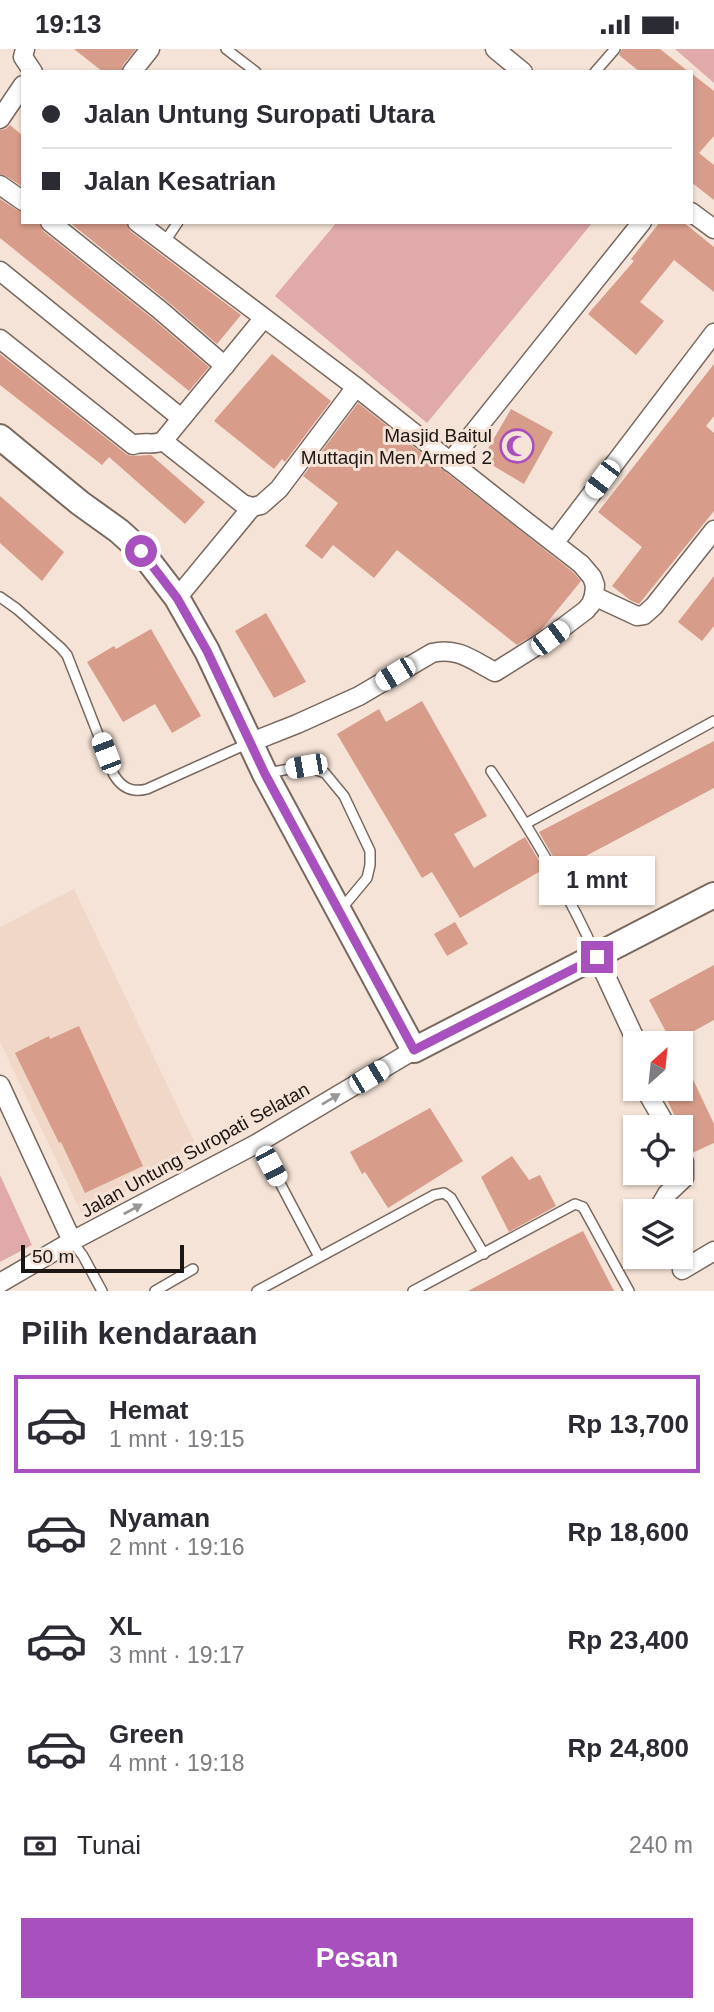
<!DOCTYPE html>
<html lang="id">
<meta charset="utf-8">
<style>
:root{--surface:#fff;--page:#f7f7f7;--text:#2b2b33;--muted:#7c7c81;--line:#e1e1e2;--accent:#a850bd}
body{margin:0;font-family:Helvetica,sans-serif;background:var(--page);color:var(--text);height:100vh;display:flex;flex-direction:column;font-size:26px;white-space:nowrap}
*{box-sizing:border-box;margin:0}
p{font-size:23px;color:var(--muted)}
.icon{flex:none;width:38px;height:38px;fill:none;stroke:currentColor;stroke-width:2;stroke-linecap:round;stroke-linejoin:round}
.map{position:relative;height:1242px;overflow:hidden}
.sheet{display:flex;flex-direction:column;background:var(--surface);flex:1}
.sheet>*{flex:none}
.top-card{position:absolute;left:21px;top:21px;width:672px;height:154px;border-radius:0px;box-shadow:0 2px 5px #0004;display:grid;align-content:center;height:154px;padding:0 21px;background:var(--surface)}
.needle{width:46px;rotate:27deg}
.controls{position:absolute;left:623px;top:982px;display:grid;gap:14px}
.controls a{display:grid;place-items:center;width:70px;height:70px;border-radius:0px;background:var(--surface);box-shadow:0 2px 5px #0004;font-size:35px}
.scale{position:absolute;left:21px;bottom:18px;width:163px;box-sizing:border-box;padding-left:7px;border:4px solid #1d1713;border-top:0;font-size:19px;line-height:24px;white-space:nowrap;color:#1d1713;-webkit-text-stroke:5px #f5e3d7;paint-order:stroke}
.end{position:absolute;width:32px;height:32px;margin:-16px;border:9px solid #a850bd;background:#fff;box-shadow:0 0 0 4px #fff}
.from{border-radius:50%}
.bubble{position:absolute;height:49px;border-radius:0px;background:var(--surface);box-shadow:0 2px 5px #0004;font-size:23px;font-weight:800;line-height:49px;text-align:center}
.car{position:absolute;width:21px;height:42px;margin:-21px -10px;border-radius:9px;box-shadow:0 0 5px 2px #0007;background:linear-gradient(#fff 24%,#345 0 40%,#fff 0 76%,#345 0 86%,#fff 0)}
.top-card b{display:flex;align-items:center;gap:24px;height:66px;font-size:26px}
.top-card b+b{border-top:2px solid var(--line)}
.top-card i{width:18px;height:18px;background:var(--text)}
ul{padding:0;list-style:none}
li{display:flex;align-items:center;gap:21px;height:98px;margin:0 14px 10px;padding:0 7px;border:4px solid transparent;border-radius:0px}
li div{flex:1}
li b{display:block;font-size:26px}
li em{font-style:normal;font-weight:800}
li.active{border-color:var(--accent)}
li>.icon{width:63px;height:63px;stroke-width:1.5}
h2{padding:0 21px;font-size:32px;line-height:84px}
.pay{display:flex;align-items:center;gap:18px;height:77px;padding:0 21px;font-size:26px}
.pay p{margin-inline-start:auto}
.button{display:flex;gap:14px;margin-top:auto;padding:14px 21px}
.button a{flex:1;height:80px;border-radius:0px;background:var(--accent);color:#fff;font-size:28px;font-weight:800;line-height:80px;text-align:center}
.status{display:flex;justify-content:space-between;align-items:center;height:49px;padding:0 35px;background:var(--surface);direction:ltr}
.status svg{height:19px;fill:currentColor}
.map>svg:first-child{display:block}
</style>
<div class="status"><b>19:13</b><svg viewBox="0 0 49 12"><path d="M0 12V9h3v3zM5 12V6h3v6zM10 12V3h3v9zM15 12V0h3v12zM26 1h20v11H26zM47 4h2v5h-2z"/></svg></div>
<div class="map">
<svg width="714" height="1242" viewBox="0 0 714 1242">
<rect width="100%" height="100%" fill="#f5e3d7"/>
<polygon fill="#f0d7c7" points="74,840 201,1107 81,1163 0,993 0,878"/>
<g fill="#e0a9aa">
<polygon points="675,0 714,0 714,34"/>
<polygon points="337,173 593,173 427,374 275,247"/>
<polygon points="0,1126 32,1196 0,1213"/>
</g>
<g fill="#d89c8a">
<polygon points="74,0 136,0 123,16 121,23 103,23"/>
<polygon points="622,0 660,0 689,23 640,23 619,6"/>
<polygon points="691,24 714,42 714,87 699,104 714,116 714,151 691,133"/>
<polygon points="10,76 23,87 23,138 6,127 0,125 0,81 6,80"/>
<polygon points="0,150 17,161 23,163 23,173 39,173 43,182 153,270 209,318 189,342 0,189"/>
<polygon points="69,173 126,173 130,182 241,266 217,295 167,252"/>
<polygon points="660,173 683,173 714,198 714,243 674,211 640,253 664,272 636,306 588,265 634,212 631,210"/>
<polygon points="0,305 126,405 131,407 151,406 205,453 185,475 109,408 102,416 0,336"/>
<polygon points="272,305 331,352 285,413 282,410 274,420 214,372"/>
<polygon points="714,315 714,367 706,377 714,384 714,462 639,555 630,551 612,537 642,498 598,463"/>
<polygon points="358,354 573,523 581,532 541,581 517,596 397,501 374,529 333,496 322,510 305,497 338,454 303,427"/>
<polygon points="511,360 553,383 524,435 482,410"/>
<polygon points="0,447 64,503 42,532 0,494"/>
<polygon points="714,527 714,577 702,592 678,573"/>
<polygon points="266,564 306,633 274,649 235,582"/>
<polygon points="151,580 201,667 172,684 155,655 123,673 87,613 114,597 116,600"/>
<polygon points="422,652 487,767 454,785 474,819 525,788 544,820 460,869 432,823 422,829 337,685 379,660 386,673"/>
<polygon points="714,692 714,739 567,817 562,809 556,813 539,783"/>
<polygon points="455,873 468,895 447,907 434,885"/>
<polygon points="714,916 714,971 672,994 649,951"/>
<polygon points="79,977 143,1117 85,1144 61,1093 59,1094 15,1004 49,987 50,990"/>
<polygon points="681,1005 714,1075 714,1094 692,1104 662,1040 681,1040"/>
<polygon points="430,1059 463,1112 388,1159 365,1123 362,1125 350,1103"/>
<polygon points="512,1107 529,1131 540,1126 556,1157 509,1183 481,1128"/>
<polygon points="583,1182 614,1242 468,1242 563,1192"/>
</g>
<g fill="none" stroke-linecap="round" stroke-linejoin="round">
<defs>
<g id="lane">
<polyline points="226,0 256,23"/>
<polyline points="595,23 615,0"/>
<polyline points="164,194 178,173"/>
<path d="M 0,548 L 17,560 L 61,599 L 67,606 L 114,726 C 122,739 132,744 147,740 L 249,694"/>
<path d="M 491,722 C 531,781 567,842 596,906"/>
<polyline points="267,724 306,717 325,724 344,747 370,802 370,816 367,829 342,859"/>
<polyline points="527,774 714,672"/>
<polyline points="256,1095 271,1117 319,1208"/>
<polyline points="72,1192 83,1207 102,1242"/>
<polyline points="155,1242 193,1220"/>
<polyline points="257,1242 434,1146 444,1144 451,1149 484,1205"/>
<polyline points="413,1242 575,1155 583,1158 629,1242"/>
</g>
<g id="street">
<polyline points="25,0 23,8 33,23"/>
<polyline points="495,0 523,23"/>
<polyline points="132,23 150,0"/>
<polyline points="0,70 23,36"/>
<polyline points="0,136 23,152"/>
<polyline points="691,163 714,180"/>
<polyline points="50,173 160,261 225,317"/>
<path d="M 137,173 L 356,338 L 519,467 L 581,515 L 592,528 L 595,536 L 594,547 L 591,555 L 586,561 L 549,589 L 495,623 C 472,611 458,598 432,604 L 359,647 L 297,675 L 249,694"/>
<polyline points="0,222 181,369"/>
<path d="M 0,290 L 133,396 C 144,392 154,397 163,392 L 263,270"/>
<polyline points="163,392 243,455 252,458 261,456 279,440 356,338"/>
<polyline points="450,413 642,173"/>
<polyline points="555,493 714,284"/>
<polyline points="594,547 637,567 644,566 654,557 714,481"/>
<polyline points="177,549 252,458"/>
<polyline points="597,908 637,994"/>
<polyline points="0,1036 72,1192"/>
<polyline points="645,1040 667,1078"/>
<polyline points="657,1162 667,1145 684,1129 684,1113 681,1107"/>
<polyline points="682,1221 714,1202"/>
<polyline points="0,1234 72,1192 256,1095 414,1001"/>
</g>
<polyline id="secondary" points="0,388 80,454 119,482 141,502 177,549 207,602 265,725 414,1001 714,846"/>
</defs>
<use href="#lane" stroke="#78685e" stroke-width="12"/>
<use href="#street" stroke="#78685e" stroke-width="21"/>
<use href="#secondary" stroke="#78685e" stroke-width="28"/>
<use href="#lane" stroke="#fff" stroke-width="9"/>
<use href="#street" stroke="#fff" stroke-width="18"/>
<use href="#secondary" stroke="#fff" stroke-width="24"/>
</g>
<defs><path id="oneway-solid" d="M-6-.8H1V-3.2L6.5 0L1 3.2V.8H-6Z" transform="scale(1.75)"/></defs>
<g fill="#999795">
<use href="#oneway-solid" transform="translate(331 1050) rotate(-31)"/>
<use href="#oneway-solid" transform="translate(133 1160) rotate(-28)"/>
</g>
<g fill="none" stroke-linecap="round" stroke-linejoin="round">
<polyline stroke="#a850bd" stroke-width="9" points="141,502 177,549 207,602 265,725 414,1001 597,908"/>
</g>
<defs>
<symbol id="mosque-ring" viewBox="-11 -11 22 22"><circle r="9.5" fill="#f5e3d7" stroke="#a850bd" stroke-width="1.5"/><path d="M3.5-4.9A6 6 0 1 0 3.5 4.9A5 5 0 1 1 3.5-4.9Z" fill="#a850bd"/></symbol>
</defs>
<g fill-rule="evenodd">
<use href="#mosque-ring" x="498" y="378" width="38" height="38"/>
</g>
<g text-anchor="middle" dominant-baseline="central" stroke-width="6" stroke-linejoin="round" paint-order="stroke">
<g font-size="19" fill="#1d1713" stroke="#f5e3d7" text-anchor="end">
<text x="492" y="386">Masjid Baitul<tspan x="492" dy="22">Muttaqin Men Armed 2</tspan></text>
</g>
<g font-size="19" fill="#1d1713" stroke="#f5e3d7">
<text transform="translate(195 1101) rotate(-29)">Jalan Untung Suropati Selatan</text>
</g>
</g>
</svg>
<div class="controls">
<a><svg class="needle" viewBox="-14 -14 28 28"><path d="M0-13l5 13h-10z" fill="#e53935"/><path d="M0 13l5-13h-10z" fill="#7c7c81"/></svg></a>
<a><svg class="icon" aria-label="locate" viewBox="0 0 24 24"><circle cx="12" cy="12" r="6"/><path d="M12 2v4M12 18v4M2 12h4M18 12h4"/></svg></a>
<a><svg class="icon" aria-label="layers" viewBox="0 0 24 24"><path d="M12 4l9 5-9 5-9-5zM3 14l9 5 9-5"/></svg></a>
</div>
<div class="scale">50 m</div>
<i class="end from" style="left:141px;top:502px"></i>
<i class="end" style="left:597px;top:908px"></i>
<div class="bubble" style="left:539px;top:807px;width:116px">1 mnt</div>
<i class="car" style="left:602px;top:430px;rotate:217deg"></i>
<i class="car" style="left:550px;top:589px;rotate:53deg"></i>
<i class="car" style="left:395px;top:625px;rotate:239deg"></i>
<i class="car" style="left:106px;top:704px;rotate:339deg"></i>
<i class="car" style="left:306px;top:717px;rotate:260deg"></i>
<i class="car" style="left:369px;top:1028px;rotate:59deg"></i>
<i class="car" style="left:271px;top:1117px;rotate:152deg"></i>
<div class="top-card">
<b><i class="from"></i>Jalan Untung Suropati Utara</b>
<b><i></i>Jalan Kesatrian</b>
</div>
</div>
<section class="sheet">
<h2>Pilih kendaraan</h2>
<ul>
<li class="active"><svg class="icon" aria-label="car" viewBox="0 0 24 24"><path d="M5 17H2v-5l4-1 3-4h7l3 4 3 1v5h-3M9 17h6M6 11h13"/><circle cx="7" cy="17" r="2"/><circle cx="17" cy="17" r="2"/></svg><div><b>Hemat</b><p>1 mnt · 19:15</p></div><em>Rp 13,700</em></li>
<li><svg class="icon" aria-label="car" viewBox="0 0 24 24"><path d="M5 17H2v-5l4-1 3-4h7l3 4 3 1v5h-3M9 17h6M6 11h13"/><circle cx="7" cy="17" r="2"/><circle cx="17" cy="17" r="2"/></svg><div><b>Nyaman</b><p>2 mnt · 19:16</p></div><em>Rp 18,600</em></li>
<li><svg class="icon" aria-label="car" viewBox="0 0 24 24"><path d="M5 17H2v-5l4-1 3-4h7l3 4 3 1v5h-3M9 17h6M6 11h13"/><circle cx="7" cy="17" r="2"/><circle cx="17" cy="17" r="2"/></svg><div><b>XL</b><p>3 mnt · 19:17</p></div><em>Rp 23,400</em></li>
<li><svg class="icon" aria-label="car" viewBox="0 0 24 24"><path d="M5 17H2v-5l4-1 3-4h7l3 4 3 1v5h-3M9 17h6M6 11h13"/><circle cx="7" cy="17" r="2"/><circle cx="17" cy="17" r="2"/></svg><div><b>Green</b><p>4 mnt · 19:18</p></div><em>Rp 24,800</em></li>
</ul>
<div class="pay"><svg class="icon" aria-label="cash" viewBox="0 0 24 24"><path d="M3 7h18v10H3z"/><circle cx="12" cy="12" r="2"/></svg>Tunai<p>240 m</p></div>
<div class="button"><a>Pesan</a></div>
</section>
